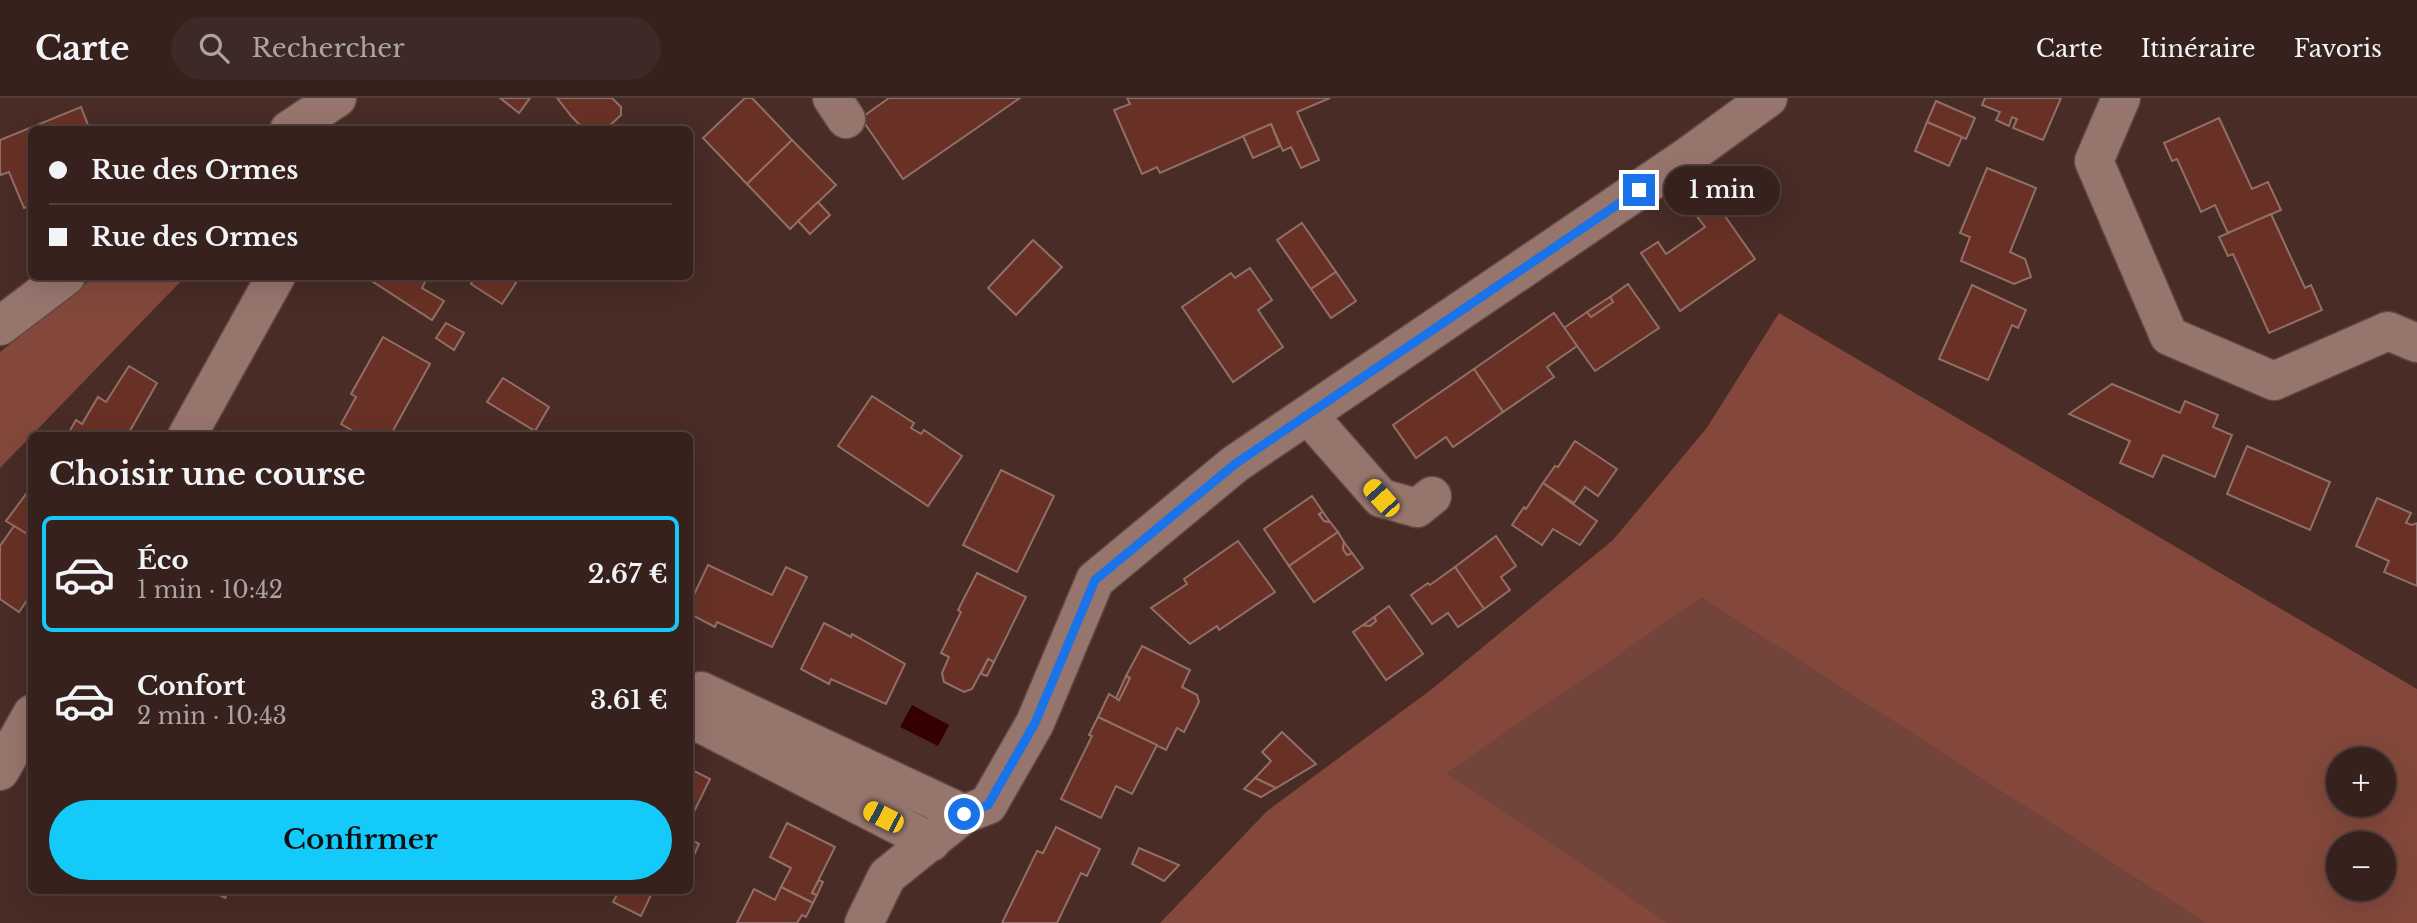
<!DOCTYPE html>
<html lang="fr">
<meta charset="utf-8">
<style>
:root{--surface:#36211c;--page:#3d2925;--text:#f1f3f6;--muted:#aaa3a3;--line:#503e3b;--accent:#14cafb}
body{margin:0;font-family:"Libre Baskerville",serif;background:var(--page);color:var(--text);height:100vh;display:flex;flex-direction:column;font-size:26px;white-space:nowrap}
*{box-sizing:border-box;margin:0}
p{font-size:23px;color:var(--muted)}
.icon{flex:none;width:38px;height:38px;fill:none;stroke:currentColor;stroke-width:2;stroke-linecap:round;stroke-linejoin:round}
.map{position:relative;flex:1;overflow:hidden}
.drawer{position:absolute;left:28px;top:334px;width:665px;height:462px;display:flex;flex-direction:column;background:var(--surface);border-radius:10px;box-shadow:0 7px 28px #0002,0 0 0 2px var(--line)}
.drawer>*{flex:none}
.guide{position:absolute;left:28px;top:28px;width:665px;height:154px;border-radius:10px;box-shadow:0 7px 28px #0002,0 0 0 2px var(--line);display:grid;align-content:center;height:154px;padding:0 21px;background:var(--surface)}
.controls{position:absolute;left:2326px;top:649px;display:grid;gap:14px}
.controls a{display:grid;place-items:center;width:70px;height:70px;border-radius:50%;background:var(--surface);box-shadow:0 7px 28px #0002,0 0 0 2px var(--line);font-size:35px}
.end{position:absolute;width:32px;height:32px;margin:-16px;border:9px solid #1a73e8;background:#fff;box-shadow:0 0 0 4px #fff}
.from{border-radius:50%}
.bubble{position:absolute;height:49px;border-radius:24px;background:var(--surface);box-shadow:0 7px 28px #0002,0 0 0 2px var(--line);font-size:23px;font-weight:600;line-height:49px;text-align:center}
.car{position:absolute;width:21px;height:42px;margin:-21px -10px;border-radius:9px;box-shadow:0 0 5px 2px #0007;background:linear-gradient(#f5c518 24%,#345 0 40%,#f5c518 0 76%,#345 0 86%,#f5c518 0)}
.guide b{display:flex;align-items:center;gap:24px;height:66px;font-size:26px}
.guide b+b{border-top:2px solid var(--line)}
.guide i{width:18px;height:18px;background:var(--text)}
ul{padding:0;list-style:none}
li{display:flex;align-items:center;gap:21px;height:116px;margin:0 14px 10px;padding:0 7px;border:4px solid transparent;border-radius:10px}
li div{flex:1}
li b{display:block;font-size:26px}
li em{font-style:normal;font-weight:600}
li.selected{border-color:var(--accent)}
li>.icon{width:63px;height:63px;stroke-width:1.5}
h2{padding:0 21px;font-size:32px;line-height:84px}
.primary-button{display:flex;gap:14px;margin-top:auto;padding:14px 21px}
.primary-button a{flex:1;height:80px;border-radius:42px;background:var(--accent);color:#111;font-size:28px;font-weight:600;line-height:80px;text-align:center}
header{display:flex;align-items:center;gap:42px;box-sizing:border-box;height:98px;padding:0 35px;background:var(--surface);border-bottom:2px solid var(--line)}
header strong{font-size:33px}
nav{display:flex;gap:38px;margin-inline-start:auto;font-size:24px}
.search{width:490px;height:63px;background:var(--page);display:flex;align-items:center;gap:18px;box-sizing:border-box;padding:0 24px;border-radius:38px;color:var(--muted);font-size:26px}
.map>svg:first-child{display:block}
</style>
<header>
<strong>Carte</strong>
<div class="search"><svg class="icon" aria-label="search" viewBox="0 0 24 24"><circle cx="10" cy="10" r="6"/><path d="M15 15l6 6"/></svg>Rechercher</div>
<nav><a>Carte</a><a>Itinéraire</a><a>Favoris</a></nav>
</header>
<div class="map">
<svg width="2417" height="825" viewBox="0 0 2417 825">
<rect width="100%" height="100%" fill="#482c25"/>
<polygon fill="#72443b" points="1702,500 2205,825 1669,825 1445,675"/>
<g fill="#83483b" fill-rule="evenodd">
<polygon points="94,179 185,179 0,370 0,254"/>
<path d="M 1779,215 L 2417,591 L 2417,825 L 2205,825 L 1702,500 L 1446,675 L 1669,825 L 1160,825 L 1267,713 L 1432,591 L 1613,442 L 1706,331 ZM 2338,662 L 2384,662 L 2384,707 L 2338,707 ZM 2338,746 L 2384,746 L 2384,791 L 2338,791 Z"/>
</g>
<polygon fill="#350100" points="912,607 949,627 938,648 900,629"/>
<g fill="#693125" stroke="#906f68" stroke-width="2">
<polygon points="500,0 530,0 519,15"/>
<polygon points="557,0 612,0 621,9 621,17 605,32 593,32 591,29 585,32 572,19"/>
<polygon points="745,0 752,0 792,42 747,86 703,40"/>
<polygon points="889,0 1020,0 903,81 861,20"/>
<polygon points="1127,0 1330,0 1297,14 1319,62 1301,70 1291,49 1283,53 1271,26 1160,75 1157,69 1142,76 1114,12 1130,6"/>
<polygon points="1985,0 2061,0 2043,42 2013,30 2017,21 2012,19 2009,28 1996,22 2000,14 1982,7"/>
<polygon points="1936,3 1975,20 1966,41 1927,24"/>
<polygon points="81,9 90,32 32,32 32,107 24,110 9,74 1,77 0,74 0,42"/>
<polygon points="2219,20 2252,91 2268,84 2281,112 2228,135 2215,107 2201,114 2177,61 2172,63 2164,45"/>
<polygon points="1927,24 1962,39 1949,68 1915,53"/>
<polygon points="1271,26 1280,48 1253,60 1243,38"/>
<polygon points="792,42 836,87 790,131 747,86"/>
<polygon points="1987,70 2036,90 2010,154 2025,161 2031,179 2014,186 1961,163 1970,139 1960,135"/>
<polygon points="1758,73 1765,84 1747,96 1740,85"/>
<polygon points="818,104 830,117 810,136 798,123"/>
<polygon points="1715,104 1755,161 1680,213 1641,155 1658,144 1666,156 1705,129 1696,117"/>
<polygon points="2271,116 2305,190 2311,187 2322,212 2269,235 2233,156 2228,158 2219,139"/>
<polygon points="1302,125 1336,174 1311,191 1277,142"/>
<polygon points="1033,142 1062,169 1016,217 988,190"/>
<polygon points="1250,170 1272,202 1258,212 1283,249 1233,284 1182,209 1231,175 1235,180"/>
<polygon points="1336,174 1356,203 1331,220 1311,191"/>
<polygon points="364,178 428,178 422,190 444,203 432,222"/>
<polygon points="471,178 506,178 516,185 502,206 471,186 474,180"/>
<polygon points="1628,186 1659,230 1595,273 1564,230 1587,214 1591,219 1613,204 1610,199"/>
<polygon points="1972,187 2026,212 2018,230 2012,227 1988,282 1939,261"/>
<polygon points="1610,199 1613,204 1591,219 1587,214"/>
<polygon points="1554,215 1577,248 1547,269 1554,279 1503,314 1474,271"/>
<polygon points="446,225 464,235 454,252 436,240"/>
<polygon points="383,239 430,266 390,338 362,338 341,326 356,299 351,296"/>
<polygon points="129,268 157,285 127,338 67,338 76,322 82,326 98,299 106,304"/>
<polygon points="1474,271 1503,314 1453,349 1446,339 1416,360 1393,327"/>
<polygon points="503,280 549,309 535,333 487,304"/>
<polygon points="2112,286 2180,315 2185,303 2218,317 2213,329 2232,337 2215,379 2163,357 2153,379 2120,365 2130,343 2069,316"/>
<polygon points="872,298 914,325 911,330 921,336 924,332 962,358 928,408 838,348"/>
<polygon points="1575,343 1617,371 1598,398 1585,389 1574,405 1543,385 1555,368 1558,369"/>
<polygon points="2247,348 2330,384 2310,432 2227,396"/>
<polygon points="1001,372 1054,398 1017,474 963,447"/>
<polygon points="1543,385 1597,423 1580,447 1553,431 1542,447 1512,427 1524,409 1526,411"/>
<polygon points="32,388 32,439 6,423"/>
<polygon points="1312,398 1323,414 1319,416 1324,423 1330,424 1338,434 1289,468 1264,431"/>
<polygon points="2377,400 2411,415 2406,425 2412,427 2417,425 2417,488 2384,474 2389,463 2356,448"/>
<polygon points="1323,414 1330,424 1324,423 1319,416"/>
<polygon points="14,428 32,439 32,495 19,514 0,501 0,448"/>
<polygon points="1338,434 1344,444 1343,451 1347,457 1352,455 1363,470 1314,504 1289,468"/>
<polygon points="1496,438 1516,468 1501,479 1510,492 1484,511 1455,469"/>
<polygon points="1238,443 1275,494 1219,532 1217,528 1190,546 1151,510 1187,486 1184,481"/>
<polygon points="1344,444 1352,455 1347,457 1343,451"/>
<polygon points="708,467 772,497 786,469 807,479 772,549 717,524 715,529 690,516 690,505"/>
<polygon points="1455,469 1484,511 1458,529 1448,515 1432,526 1411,497 1428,485 1430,487"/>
<polygon points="977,475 1026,499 994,564 988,561 972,591 964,594 944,584 942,575 949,559 941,555 961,514 958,512"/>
<polygon points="1389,508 1423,556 1386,582 1353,534 1363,527 1370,528 1376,523 1374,519"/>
<polygon points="1374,519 1376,523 1370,528 1363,527"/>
<polygon points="824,525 851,539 852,536 905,566 886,606 831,581 829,586 801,571"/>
<polygon points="1142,548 1190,572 1182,589 1197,597 1199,604 1184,634 1177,630 1166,652 1098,619 1109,596 1119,602 1130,580 1126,578"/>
<polygon points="988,561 994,564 987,578 981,576"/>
<polygon points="1126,578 1130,580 1119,602 1116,600"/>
<polygon points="1098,619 1157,647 1132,696 1116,688 1101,720 1061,701 1092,638 1089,637"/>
<polygon points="1282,634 1316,666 1276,690 1255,680 1271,663 1262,654"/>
<polygon points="690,671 710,681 690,722"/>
<polygon points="1255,680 1276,690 1261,699 1244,691"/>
<polygon points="787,725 835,749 812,795 817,797 813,805 781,789 791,770 770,759"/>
<polygon points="1056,729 1100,751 1087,778 1081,775 1057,825 1002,825 1037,753 1043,755"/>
<polygon points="690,741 699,746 690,766"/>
<polygon points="1139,750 1179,767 1164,783 1132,766"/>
<polygon points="819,782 823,784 817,797 812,795"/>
<polygon points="781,789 813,805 806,819 802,817 797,825 737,825 754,791 775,802"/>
<polygon points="212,793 229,793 225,800"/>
<polygon points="619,793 648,793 652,795 641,818 613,804"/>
</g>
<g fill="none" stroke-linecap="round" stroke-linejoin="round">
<defs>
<g id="minor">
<polyline points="832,0 846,21"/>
<polyline points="2121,0 2094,63 2169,238 2274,283 2388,233 2417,245"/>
<polyline points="289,32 337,0"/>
<polyline points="0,228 66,178"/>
<polyline points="1308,317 1381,400 1417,410 1432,398"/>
<polyline points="187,338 276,178"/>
<polyline points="690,610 701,593 964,716"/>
<polyline points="690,620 931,744"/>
<polyline points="0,673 32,616"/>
<polyline points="864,825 887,778 964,716 988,707 1035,625 1095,482 1235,366 1684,61 1768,0"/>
</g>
</defs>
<use href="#minor" stroke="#614844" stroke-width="41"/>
<use href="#minor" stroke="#96756d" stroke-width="38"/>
</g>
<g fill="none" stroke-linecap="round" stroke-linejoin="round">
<polyline stroke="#1a73e8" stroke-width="9" points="964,716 988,707 1035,625 1095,482 1235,366 1639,92"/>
</g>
</svg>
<div class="controls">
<a>+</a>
<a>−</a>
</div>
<i class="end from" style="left:964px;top:716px"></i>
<i class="end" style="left:1639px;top:92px"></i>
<div class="bubble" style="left:1664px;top:68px;width:116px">1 min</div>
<i class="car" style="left:1381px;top:400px;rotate:318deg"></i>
<i class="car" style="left:883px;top:719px;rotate:297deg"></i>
<div class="guide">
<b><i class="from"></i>Rue des Ormes</b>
<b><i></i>Rue des Ormes</b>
</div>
<section class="drawer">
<h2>Choisir une course</h2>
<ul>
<li class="selected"><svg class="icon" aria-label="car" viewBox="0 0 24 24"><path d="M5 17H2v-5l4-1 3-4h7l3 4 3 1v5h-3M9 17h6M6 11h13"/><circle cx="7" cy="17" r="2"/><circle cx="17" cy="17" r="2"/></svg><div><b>Éco</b><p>1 min · 10:42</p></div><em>2.67 €</em></li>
<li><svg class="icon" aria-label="car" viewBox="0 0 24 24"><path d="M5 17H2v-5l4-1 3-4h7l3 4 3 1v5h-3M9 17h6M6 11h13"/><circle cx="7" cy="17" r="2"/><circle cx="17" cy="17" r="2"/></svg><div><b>Confort</b><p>2 min · 10:43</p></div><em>3.61 €</em></li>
</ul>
<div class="primary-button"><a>Confirmer</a></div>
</section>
</div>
